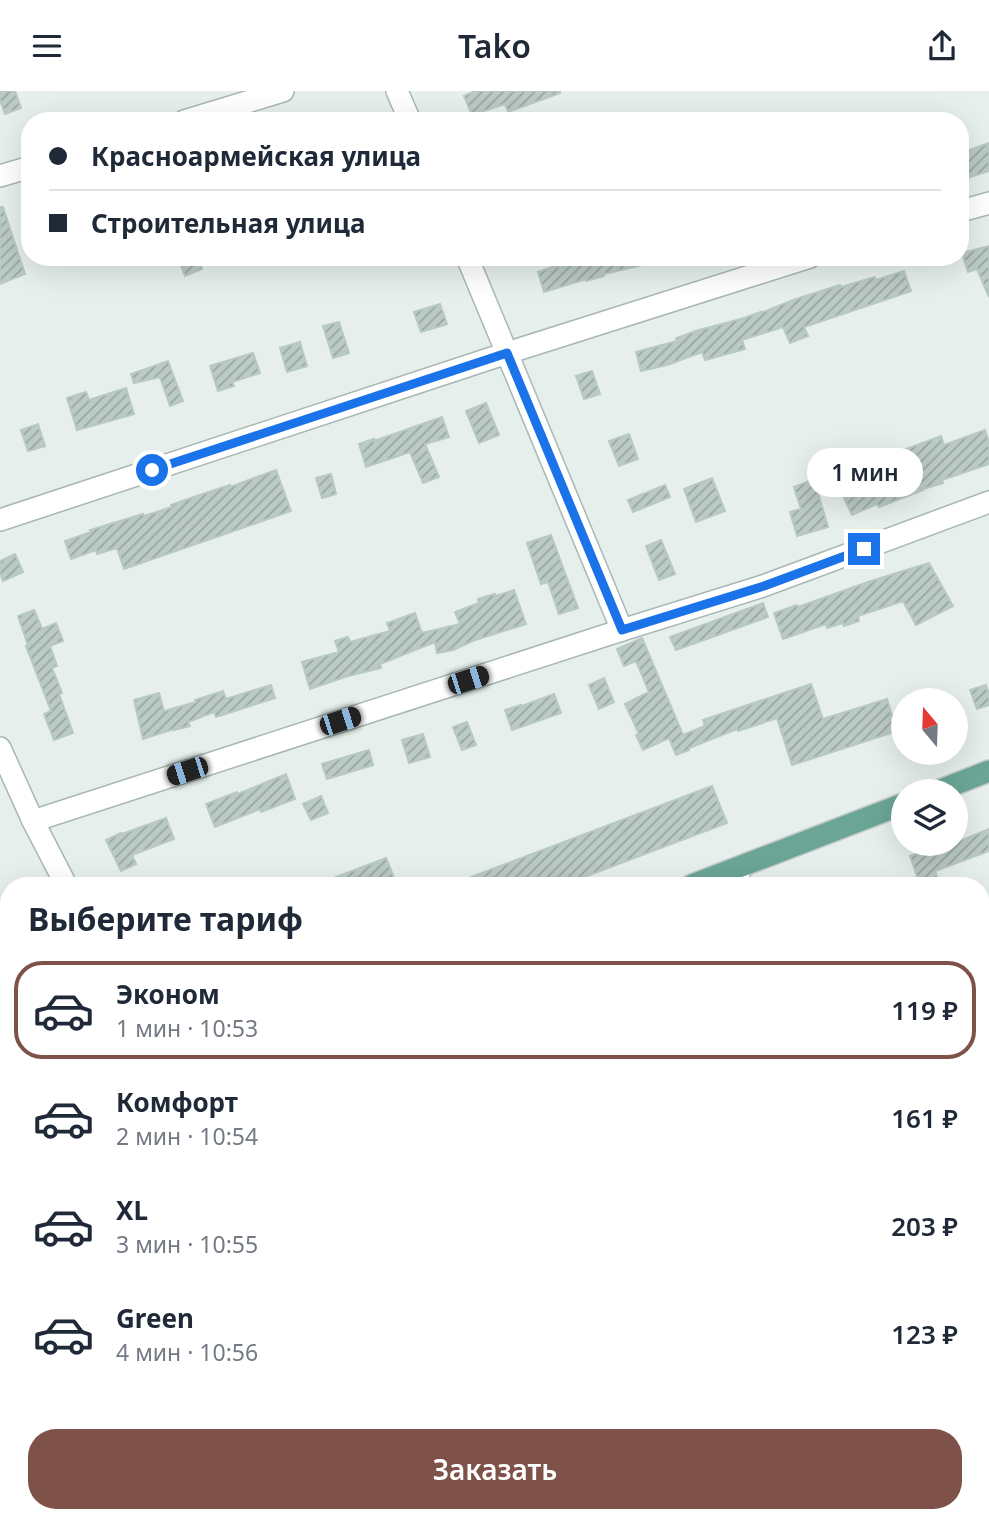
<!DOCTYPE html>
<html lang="ru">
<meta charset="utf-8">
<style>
:root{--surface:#fff;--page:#f6f6f7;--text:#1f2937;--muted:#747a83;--line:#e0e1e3;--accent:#7f5249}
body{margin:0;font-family:"Noto Sans",sans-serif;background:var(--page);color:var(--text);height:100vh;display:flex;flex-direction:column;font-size:26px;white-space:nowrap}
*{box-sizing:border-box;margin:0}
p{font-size:23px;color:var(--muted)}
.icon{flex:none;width:38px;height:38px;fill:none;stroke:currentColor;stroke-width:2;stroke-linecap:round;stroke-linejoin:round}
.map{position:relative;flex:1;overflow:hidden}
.side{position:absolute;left:0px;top:786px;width:990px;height:646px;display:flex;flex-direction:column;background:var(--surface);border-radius:28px 28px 0 0;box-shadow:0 7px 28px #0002}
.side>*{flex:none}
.banner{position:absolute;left:21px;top:21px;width:948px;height:154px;border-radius:28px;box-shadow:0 7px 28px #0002;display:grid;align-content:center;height:154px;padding:0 28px;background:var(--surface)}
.needle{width:46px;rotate:341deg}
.tools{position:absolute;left:891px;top:597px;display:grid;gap:14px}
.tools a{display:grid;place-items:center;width:77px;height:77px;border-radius:50%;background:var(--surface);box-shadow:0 7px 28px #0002;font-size:35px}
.end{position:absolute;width:32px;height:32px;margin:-16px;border:9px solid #1a73e8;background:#fff;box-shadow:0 0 0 4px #fff}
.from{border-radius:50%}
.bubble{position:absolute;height:49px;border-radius:24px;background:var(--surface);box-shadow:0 7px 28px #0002;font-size:23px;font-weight:600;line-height:49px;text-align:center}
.car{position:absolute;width:21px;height:42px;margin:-21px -10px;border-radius:9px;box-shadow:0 0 5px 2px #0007;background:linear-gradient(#222 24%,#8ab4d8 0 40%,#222 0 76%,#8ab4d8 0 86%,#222 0)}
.banner b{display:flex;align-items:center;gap:24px;height:66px;font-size:26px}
.banner b+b{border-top:2px solid var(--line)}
.banner i{width:18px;height:18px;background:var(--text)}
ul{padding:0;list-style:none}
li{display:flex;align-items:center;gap:21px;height:98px;margin:0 14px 10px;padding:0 14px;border:4px solid transparent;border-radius:28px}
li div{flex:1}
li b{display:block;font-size:26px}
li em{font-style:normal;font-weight:600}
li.on{border-color:var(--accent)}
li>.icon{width:63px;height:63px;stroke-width:1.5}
h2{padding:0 28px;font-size:32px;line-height:84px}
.button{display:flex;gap:14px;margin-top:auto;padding:14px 28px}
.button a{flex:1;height:80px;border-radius:28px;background:var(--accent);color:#fff;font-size:28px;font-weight:600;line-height:80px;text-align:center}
header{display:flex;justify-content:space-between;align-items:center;height:91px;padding:0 28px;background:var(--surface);font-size:32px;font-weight:600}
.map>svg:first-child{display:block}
</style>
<header><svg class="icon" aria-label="menu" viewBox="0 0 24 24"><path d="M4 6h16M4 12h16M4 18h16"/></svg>Tako<svg class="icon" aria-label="share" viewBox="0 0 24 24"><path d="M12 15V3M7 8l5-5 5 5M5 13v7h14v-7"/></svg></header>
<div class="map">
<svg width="989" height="1431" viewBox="0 0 989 1431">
<defs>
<pattern id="building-hatch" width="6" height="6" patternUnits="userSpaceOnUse" patternTransform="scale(1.75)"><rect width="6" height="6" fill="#bbcac4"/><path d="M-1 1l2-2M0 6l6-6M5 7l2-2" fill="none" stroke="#98a6a0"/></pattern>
</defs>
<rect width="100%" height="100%" fill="#e6efeb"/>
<g fill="url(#building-hatch)" stroke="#b8c9c2" stroke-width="2">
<polygon points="0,0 15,0 21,17 5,23 0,9"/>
<polygon points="475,0 560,0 560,2 508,21 505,13 472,24 464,5"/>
<polygon points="989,52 989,80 961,89 961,62"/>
<polygon points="0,116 3,116 25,183 0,193"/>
<polygon points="989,155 989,206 977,178 968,181 962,162"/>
<polygon points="178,166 198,166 202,178 185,185"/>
<polygon points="598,166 651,166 651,172 604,183 604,185 586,190 586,188 544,201 538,181 558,174 559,177"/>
<polygon points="904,180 911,200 804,236 808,245 790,252 783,236 742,249 745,258 705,269 702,261 667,274 641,280 636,261 677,250 676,247 699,239 741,228 761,221 761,222 793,209 840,194 841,196 875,186 876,189"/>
<polygon points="440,213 447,233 421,241 414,221"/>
<polygon points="339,231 349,262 333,267 323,235"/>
<polygon points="300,251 307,275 287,281 280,257"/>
<polygon points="253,262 260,282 232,291 234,295 218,300 210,275"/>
<polygon points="168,270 183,310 170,315 160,286 134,292 131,283"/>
<polygon points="592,280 600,303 584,308 576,285"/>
<polygon points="126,297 134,323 77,339 67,307 86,301 89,309"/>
<polygon points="486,312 499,344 479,352 466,320"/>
<polygon points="442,326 449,346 425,353 439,386 423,392 410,361 366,376 359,353 374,348 374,350"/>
<polygon points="38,333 45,355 28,360 21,339"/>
<polygon points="985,339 989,351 989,373 942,389 943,392 923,398 923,399 879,416 877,413 852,424 844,407 871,396 865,381 896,369 893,363 941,345 944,354"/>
<polygon points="629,343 638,368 619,375 609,350"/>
<polygon points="276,379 291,420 124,478 117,457 97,463 96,459 71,468 65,450 91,441 90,439 143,423 144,425 172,416 171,414 185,409 230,394 230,396"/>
<polygon points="331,383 336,403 322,407 316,387"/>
<polygon points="712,387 725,420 696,431 684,398"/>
<polygon points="814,388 828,436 797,445 790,421 801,418 794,396"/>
<polygon points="665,394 670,406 633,421 628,409"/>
<polygon points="551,444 578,517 559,523 548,491 541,493 527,452"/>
<polygon points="661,449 675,483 659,489 646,455"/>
<polygon points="15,463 23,481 3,490 0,482 0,470"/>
<polygon points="929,472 953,515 916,534 903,510 858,525 859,530 844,535 843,532 827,537 826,533 783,548 774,522 797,514 798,516 868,491"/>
<polygon points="514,499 526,533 475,549 453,559 437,562 435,551 380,573 381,577 348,585 310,598 302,571 339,561 335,550 348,546 350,551 390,540 387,532 415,522 422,542 460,533 455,521 479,512 478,508 495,503 496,505"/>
<polygon points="763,512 768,526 676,559 670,546"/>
<polygon points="34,519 42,538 56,532 63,550 50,555 57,575 52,577 62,602 59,603 73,642 54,649 44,623 51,620 26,555 28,554 18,525"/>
<polygon points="642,547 683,644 705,635 703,629 811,593 823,628 887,608 897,640 792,674 777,627 738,640 737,638 689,657 689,659 676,664 669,647 643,659 636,644 639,643 625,613 649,601 636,570 624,575 617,558"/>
<polygon points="604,587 614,611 599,618 589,594"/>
<polygon points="271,594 275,607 216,626 214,621 188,631 190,635 174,639 174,638 143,648 134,609 159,602 164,620 196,611 195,609 223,600 226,608"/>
<polygon points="986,594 989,603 989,614 977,618 970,599"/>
<polygon points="554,603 561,622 512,639 505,619 521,614 522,615"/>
<polygon points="467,631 476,654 462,659 453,636"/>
<polygon points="423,643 430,666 409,672 402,649"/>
<polygon points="369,659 373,674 327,688 322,673"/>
<polygon points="286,683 295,708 261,721 260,718 215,736 206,713 237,701 238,703"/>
<polygon points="712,695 727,732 563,794 453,794 453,793"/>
<polygon points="321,705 328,722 311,729 303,713"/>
<polygon points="166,727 174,748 132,764 136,773 121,780 106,749 121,742 122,743"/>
<polygon points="989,738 989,760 935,780 939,791 927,794 920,794 910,765 929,759 930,762"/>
<polygon points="386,767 397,794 319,794 318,793"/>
</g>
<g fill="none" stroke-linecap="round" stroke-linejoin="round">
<defs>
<g id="minor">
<polyline points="397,0 410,30"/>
<polyline points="184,30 283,0"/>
<polyline points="0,85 30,76"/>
<polyline points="961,120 989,112"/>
<polyline points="467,166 622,539"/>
<polyline points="0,429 507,262 810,166"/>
<polyline points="0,657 33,730 66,794"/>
<polyline points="33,730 622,539 763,495 989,411"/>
<polyline points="734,778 742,794"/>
<polyline points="982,1055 989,1052"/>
<polyline points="982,1296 989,1313"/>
<polyline points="364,1423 368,1431"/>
<polyline points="187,1431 205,1423"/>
</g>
<g id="major">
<polyline points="938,700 989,680"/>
<polyline points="692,794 903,713"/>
<polyline points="0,1080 9,1076"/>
</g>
</defs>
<use href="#minor" stroke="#a8b8b2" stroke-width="24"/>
<use href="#major" stroke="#c2cac8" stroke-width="24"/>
<use href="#minor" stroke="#fff" stroke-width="21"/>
<use href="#major" stroke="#6aa596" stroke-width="21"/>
</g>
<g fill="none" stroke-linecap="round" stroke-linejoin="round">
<polyline stroke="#1a73e8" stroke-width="9" points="152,379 507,262 622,539 764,495 864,458"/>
</g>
</svg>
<div class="tools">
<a><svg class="needle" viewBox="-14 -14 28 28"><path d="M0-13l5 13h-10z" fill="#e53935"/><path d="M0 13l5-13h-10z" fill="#747a83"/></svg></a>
<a><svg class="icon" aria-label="layers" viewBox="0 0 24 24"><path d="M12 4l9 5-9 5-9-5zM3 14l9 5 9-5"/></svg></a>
</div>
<i class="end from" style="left:152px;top:379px"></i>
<i class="end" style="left:864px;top:458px"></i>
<div class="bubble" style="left:807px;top:357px;width:116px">1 мин</div>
<i class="car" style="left:468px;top:589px;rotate:72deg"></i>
<i class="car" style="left:340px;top:630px;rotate:72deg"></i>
<i class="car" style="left:187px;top:680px;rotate:252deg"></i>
<div class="banner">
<b><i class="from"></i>Красноармейская улица</b>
<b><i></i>Строительная улица</b>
</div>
<section class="side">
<h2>Выберите тариф</h2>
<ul>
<li class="on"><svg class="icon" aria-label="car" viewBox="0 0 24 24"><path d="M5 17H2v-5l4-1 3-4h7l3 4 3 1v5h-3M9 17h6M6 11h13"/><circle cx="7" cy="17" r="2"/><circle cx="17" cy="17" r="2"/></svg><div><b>Эконом</b><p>1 мин · 10:53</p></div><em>119 ₽</em></li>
<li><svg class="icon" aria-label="car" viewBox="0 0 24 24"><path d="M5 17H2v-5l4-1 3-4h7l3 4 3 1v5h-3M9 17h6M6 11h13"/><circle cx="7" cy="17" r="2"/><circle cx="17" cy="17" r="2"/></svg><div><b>Комфорт</b><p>2 мин · 10:54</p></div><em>161 ₽</em></li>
<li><svg class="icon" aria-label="car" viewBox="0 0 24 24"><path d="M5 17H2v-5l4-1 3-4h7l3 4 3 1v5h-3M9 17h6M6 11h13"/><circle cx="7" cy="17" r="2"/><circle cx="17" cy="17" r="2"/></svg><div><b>XL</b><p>3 мин · 10:55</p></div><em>203 ₽</em></li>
<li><svg class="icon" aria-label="car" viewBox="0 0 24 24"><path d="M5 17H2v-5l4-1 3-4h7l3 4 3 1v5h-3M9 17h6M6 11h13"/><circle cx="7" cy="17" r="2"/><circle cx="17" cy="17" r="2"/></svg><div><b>Green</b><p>4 мин · 10:56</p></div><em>123 ₽</em></li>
</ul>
<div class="button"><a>Заказать</a></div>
</section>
</div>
